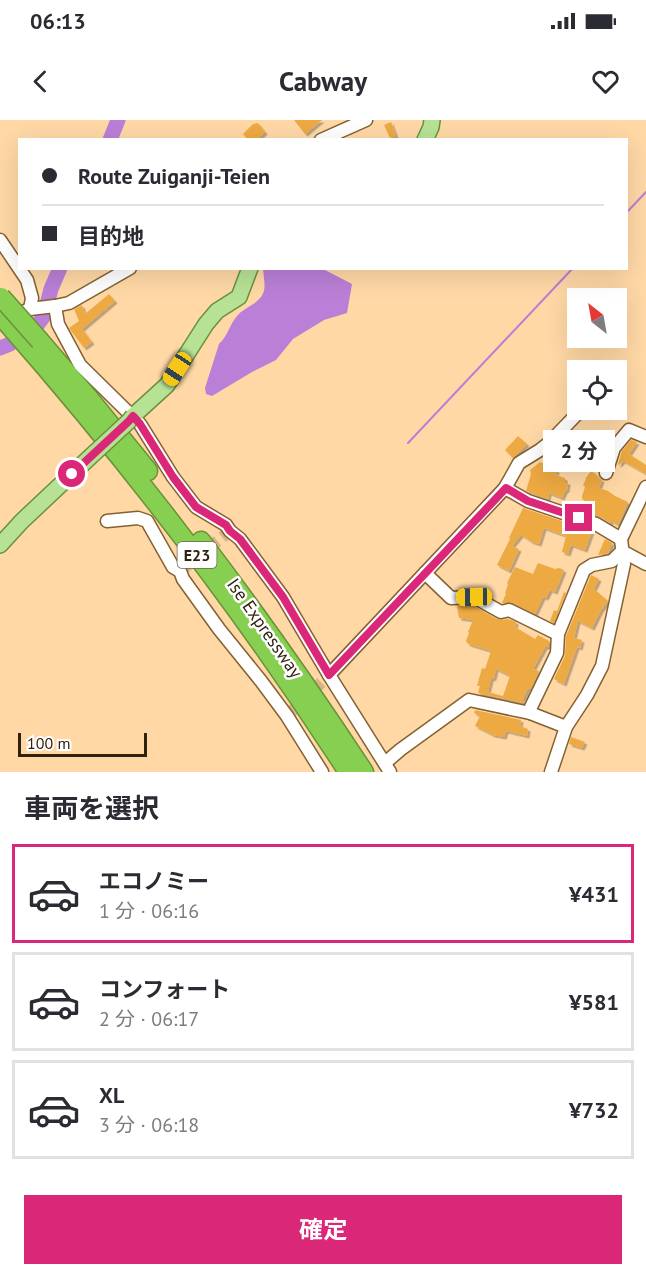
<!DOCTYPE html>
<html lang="ja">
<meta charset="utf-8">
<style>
:root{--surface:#fff;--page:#f2f2f3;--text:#2b2b33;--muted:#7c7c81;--line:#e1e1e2;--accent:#db2777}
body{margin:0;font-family:"PT Sans","Noto Sans JP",sans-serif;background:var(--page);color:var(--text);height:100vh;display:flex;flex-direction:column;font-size:22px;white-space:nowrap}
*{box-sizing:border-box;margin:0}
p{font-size:20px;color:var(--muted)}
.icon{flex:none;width:33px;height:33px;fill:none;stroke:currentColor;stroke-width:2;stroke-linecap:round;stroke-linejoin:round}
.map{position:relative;height:652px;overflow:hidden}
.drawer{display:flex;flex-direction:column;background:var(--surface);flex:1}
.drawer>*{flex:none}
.top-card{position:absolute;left:18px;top:18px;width:610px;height:132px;border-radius:0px;box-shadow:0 6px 24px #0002;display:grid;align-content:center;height:132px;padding:0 24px;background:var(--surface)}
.needle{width:39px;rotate:329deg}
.controls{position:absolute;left:567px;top:168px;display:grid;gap:12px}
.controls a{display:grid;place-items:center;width:60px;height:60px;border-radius:0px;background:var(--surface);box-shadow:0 6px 24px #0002;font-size:30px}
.scale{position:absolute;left:18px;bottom:15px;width:129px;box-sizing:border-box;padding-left:6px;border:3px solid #30220e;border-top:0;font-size:16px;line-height:21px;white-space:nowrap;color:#30220e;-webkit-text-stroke:4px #fff;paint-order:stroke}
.end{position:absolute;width:27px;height:27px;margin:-14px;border:8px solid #db2777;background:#fff;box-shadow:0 0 0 3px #fff}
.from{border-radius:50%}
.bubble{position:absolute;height:42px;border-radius:0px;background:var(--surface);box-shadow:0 6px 24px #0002;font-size:20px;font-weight:700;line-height:42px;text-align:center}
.car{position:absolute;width:18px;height:36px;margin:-18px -9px;border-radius:8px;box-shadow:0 0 4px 2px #0007;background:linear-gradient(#f5c518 24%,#345 0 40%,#f5c518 0 76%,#345 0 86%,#f5c518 0)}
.top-card b{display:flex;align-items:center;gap:21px;height:57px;font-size:22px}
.top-card b+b{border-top:2px solid var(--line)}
.top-card i{width:15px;height:15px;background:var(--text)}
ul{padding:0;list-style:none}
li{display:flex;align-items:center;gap:18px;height:99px;margin:0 12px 9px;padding:0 12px;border:3px solid var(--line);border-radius:0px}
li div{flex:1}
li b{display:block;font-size:22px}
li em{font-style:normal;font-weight:700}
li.selected{border-color:var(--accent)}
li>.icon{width:54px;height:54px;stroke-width:1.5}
h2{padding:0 24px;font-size:27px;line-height:72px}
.primary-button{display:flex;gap:12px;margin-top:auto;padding:12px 24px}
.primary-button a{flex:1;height:69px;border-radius:0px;background:var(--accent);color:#fff;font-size:24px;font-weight:700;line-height:69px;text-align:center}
.status{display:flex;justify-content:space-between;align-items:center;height:42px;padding:0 30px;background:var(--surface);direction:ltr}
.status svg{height:16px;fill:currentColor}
header{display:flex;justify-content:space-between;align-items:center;height:78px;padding:0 24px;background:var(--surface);font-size:27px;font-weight:700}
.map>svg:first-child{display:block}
</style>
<div class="status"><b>06:13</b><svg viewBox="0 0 49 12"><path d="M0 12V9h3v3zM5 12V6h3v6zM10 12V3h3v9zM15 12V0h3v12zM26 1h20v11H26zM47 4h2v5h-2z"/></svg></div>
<header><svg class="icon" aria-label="back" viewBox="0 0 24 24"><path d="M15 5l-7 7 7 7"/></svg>Cabway<svg class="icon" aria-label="heart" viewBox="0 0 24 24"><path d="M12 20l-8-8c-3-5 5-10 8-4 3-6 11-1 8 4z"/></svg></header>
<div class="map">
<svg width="646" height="652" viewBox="0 0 646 652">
<defs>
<filter id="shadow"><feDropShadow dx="2.5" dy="2.5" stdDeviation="0" flood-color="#0004"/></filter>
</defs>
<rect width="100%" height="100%" fill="#ffd8a6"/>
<path fill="#ba7fd7" d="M 263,149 L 323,149 L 352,164 L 347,193 L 324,200 L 293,219 L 276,240 L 252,252 L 212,276 L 206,274 L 205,268 L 219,224 C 228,216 230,203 238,195 C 241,191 246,189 250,186 C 268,175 265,168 263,149 Z"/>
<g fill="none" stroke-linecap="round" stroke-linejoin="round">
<g stroke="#ba7fd7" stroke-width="2">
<polyline points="627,92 646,72"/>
<polyline points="408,323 573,148"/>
</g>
<g stroke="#ba7fd7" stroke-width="15">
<polyline points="110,20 118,0"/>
<polyline points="0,228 10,224 38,204 44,196 51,169 60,148"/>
</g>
</g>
<g fill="#eda942" fill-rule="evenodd" filter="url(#shadow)">
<polygon points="294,0 322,0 305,14"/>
<polygon points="391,2 396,16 390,18 384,5"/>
<polygon points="258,3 265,12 257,20 248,20 243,14 253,4"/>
<polygon points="109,174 115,181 82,209 92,222 84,228 69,208 79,201 74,189 82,185 85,194"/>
<polygon points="518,316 527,324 513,338 505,330"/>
<polygon points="631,320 637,322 629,334 646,345 646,354 623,341 619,345 618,344 622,331"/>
<polygon points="540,342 557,350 556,355 565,358 565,362 568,362 567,370 565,371 562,378 549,373 548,379 526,371 531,354 530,350"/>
<polygon points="591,351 596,354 597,356 602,360 599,368 608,371 615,376 628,382 618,405 611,401 610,403 599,396 585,392 589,383 582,379 582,376 585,367 583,365 586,359 585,359"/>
<polygon points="523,388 592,411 585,430 571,425 568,434 562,432 566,416 544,408 539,424 532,422 521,415 512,426 519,429 509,451 497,445 510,419 509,418"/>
<polygon points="605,419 612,423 608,433 599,435 598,435"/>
<polygon points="538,443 555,449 559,448 564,450 555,472 550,470 546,478 543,477 535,494 513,483 502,483 506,474 505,474 508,464 507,463 515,447 533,454"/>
<polygon points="591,455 599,459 594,469 608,481 601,490 592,508 578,501 574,518 582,520 580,528 577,527 564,564 554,559 565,536 566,516"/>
<polygon points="564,472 566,473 554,503 550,501 554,490 557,491"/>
<path d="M 472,485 L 497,499 L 502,500 L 508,499 L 516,502 L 515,507 L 535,519 L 538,515 L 549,521 L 549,527 L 545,527 L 533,549 L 539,551 L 531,569 L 528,568 L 522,581 L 525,581 L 524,583 L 478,573 L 480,566 L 477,566 L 482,548 L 485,549 L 491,531 L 468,524 L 466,521 L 469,513 L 468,512 L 473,500 L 459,498 L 457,487 L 457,486 ZM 496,549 L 510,556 L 503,576 L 488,572 L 491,559 L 494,558 Z"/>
<polygon points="475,590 521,600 520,606 528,609 527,616 506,611 504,617 493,615 475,606 480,596 474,593"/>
<polygon points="571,617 585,622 582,628 569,624"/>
</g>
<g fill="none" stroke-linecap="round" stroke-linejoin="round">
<g stroke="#d6b488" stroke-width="12" stroke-dasharray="12 6" stroke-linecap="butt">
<polyline points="180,451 230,411"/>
<polyline points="287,596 329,555"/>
</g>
<defs>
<g id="minor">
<polyline points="321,20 366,0"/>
<polyline points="0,120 27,160 32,178 30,189"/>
<polyline points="55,186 58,204 80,245 140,304 173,357 196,387 226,405 230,411 240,419 283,477 329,555 390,652"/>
<polyline points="10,194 23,192 30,189 55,186 69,183 130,148"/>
<polyline points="606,353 614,328 629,310 646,317"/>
<polyline points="505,368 528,381 596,404 621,419"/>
<polyline points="107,401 138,398 147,401 173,447 180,451 183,459 219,509 261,561 287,596 322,652"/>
<polyline points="622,431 646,444"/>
<polyline points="425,453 451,478 474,477 501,492 509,490 558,514"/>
<polyline points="329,555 505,368 519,343 540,330 549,323 581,290"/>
<polyline points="530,593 531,587 557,533 558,514 584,450 592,445 612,441 622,431"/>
<polyline points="385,643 400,630 469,580 530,593 566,607"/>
<polyline points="551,652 566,607 587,575 602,546 624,444 621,419 646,367"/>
</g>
<g id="major">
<polyline points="425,20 431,7 432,0"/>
<polyline points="133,296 167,265 206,204 217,191 239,177 250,148"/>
<polyline points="0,425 22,401 89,338"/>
</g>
<g id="highway">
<path d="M 0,195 C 127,339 244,491 348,652"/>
<polyline points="40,221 87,276 148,351"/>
<path d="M 201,421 C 258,496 312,573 364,652"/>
</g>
</defs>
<use href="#minor" stroke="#836131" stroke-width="15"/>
<use href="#major" stroke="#699239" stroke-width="18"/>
<use href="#highway" stroke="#699239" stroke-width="21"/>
<use href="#minor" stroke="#fff" stroke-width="12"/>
<use href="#major" stroke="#b7e296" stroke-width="15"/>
<use href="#highway" stroke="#87cf50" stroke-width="18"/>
<defs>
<polyline id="major-bridge" points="89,338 129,301 133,296"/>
<polyline id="highway-bridge" points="1,177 40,221"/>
</defs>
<use href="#major-bridge" stroke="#699239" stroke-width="18" stroke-linecap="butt"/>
<use href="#highway-bridge" stroke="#699239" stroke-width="21" stroke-linecap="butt"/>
<use href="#major-bridge" stroke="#b7e296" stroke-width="15"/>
<use href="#highway-bridge" stroke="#87cf50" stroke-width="18"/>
</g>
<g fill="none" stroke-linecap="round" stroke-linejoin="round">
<polyline stroke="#db2777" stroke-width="8" points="72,354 129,301 133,296 140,304 173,357 196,387 226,405 230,411 240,419 283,477 329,555 506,368 528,381 579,398"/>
</g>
<g text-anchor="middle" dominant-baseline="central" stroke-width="5" stroke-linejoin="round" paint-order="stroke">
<rect fill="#fff" stroke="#6e6456" stroke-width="1.5" x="177.5" y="422" width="39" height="26" rx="4.5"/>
<g font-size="16" font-weight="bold" fill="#30220e">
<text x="197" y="435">E23</text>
</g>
<g font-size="18" fill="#30220e" stroke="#fff">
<text transform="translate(265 508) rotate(55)">Ise Expressway</text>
</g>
</g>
</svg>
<div class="controls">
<a><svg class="needle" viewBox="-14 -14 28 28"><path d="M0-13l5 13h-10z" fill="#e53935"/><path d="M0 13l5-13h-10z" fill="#7c7c81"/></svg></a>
<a><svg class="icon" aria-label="locate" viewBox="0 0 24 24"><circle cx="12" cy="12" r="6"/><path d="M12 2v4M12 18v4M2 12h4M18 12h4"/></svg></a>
</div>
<div class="scale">100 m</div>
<i class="end from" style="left:72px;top:354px"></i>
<i class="end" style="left:579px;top:398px"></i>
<div class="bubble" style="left:543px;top:310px;width:72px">2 分</div>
<i class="car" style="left:177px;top:249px;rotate:213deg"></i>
<i class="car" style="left:474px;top:477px;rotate:269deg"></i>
<div class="top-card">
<b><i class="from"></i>Route Zuiganji-Teien</b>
<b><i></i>目的地</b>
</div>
</div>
<section class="drawer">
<h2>車両を選択</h2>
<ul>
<li class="selected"><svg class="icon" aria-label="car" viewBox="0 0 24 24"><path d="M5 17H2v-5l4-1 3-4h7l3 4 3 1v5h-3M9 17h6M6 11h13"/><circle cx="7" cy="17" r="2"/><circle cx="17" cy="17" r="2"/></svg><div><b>エコノミー</b><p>1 分 · 06:16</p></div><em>¥431</em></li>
<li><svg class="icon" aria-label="car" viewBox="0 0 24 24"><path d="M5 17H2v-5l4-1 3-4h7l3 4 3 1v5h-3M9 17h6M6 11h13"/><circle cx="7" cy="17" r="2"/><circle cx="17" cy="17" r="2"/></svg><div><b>コンフォート</b><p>2 分 · 06:17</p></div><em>¥581</em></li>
<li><svg class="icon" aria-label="car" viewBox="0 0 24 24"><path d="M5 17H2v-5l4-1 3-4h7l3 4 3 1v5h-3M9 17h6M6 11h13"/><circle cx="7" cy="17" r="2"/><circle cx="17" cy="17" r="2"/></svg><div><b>XL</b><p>3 分 · 06:18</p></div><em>¥732</em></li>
</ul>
<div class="primary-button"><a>確定</a></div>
</section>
